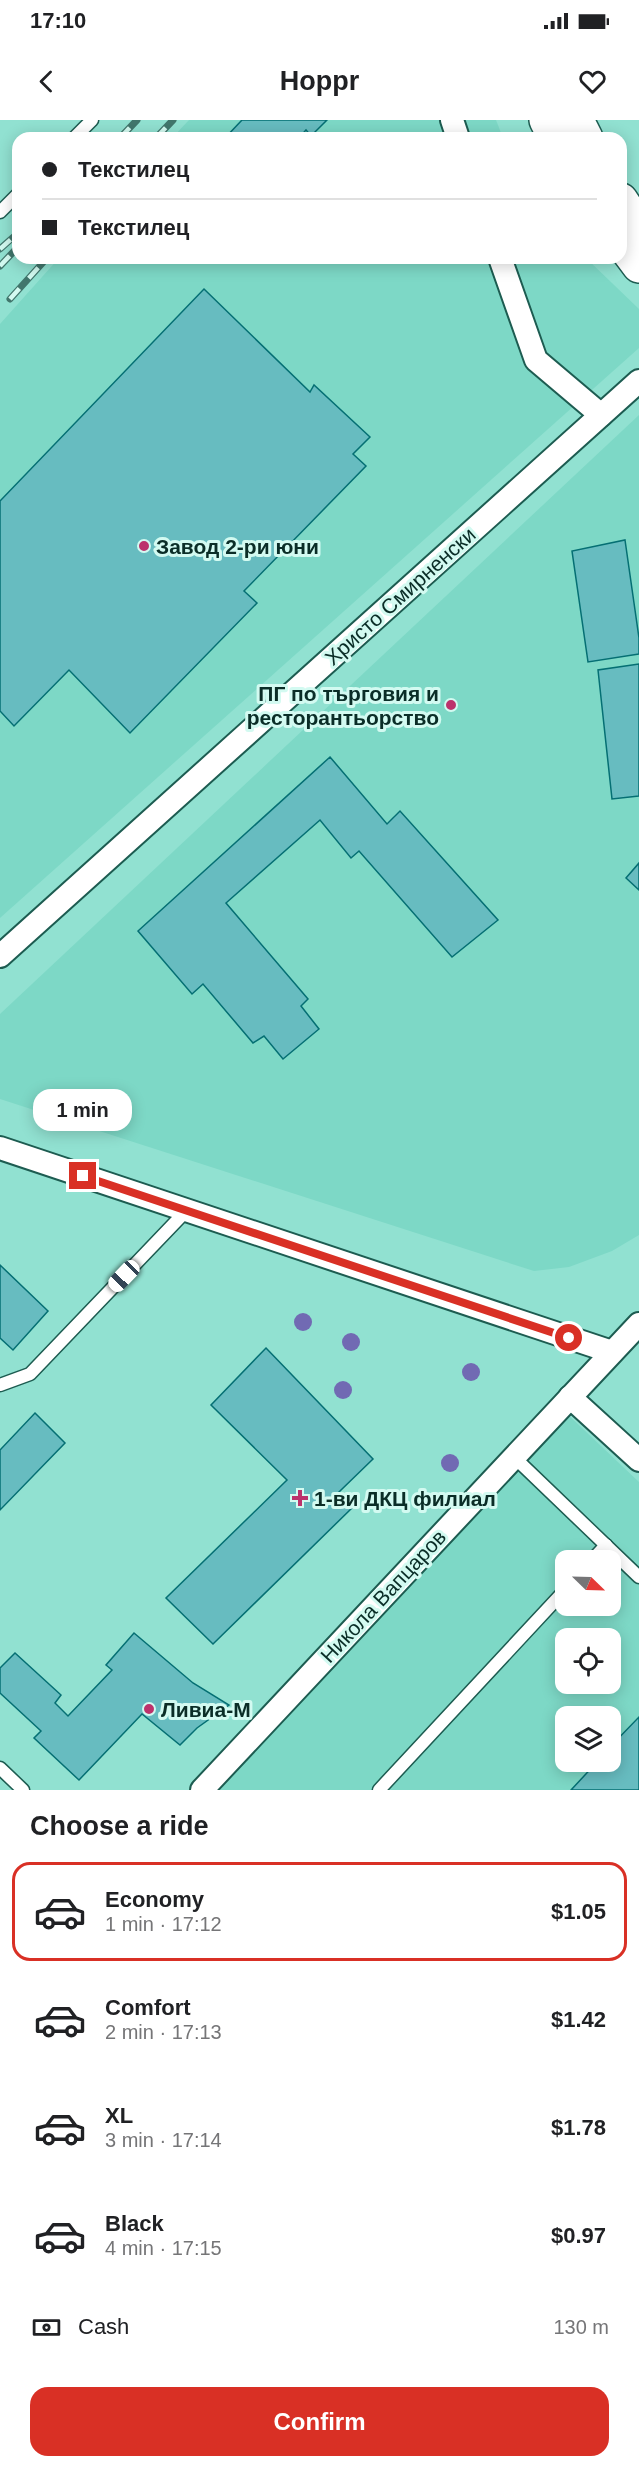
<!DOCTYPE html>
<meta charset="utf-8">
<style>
:root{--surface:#fff;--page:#f6f6f6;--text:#202124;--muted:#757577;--line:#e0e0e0;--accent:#d93025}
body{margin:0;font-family:Arial,sans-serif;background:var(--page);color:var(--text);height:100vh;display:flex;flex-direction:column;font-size:22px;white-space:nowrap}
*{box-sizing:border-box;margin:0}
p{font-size:20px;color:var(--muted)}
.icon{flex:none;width:33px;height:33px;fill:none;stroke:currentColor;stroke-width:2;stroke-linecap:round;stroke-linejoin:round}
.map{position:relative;height:1670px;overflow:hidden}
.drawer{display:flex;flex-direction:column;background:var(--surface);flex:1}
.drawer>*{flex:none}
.top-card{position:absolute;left:12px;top:12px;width:615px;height:132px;border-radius:18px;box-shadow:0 3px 15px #0003;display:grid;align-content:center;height:132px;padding:0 30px;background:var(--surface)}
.needle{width:39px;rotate:113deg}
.buttons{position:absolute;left:555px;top:1430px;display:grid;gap:12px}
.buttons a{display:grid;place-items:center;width:66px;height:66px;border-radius:12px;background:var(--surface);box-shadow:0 3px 15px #0003;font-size:30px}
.end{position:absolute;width:27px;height:27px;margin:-14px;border:8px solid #d93025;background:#fff;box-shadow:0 0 0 3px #fff}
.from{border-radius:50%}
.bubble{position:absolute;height:42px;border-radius:18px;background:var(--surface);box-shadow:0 3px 15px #0003;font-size:20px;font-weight:600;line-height:42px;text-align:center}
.car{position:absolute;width:18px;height:36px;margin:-18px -9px;border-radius:8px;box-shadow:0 0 4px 2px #0007;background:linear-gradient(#fff 24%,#345 0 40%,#fff 0 76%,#345 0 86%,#fff 0)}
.top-card b{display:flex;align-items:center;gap:21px;height:57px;font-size:22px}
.top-card b+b{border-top:2px solid var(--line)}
.top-card i{width:15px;height:15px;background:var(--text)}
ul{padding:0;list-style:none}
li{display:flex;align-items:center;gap:18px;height:99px;margin:0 12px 9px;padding:0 18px;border:3px solid transparent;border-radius:18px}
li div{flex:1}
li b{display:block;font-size:22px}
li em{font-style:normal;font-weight:600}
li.selected{border-color:var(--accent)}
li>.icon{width:54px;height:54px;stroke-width:1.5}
h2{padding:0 30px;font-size:27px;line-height:72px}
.pay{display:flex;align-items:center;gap:15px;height:66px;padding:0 30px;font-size:22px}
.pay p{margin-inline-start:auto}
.cta{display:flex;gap:12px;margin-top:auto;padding:12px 30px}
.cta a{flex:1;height:69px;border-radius:18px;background:var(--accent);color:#fff;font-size:24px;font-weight:600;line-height:69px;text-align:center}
.status{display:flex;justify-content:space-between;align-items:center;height:42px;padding:0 30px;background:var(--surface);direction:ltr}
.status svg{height:16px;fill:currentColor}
header{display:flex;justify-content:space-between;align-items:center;height:78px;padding:0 30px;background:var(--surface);font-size:27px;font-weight:600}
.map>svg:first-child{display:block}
</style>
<div class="status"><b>17:10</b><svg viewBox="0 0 49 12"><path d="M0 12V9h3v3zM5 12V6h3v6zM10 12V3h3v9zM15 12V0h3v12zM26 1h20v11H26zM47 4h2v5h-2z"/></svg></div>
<header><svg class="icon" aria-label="back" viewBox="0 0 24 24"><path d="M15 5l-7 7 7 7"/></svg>Hoppr<svg class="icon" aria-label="heart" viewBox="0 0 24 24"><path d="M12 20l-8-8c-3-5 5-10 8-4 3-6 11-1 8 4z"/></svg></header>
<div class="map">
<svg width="639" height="1670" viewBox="0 0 639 1670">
<rect width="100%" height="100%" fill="#91e1d1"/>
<g fill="#7dd8c6" fill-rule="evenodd">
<polygon points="189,0 496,0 503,18 172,18"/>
<polygon points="59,138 586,138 639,189 639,228 0,798 0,204"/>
<polygon points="639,295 639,1115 612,1131 569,1147 534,1151 0,979 0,894"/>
<path d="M 563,1290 L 639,1362 L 639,1670 L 202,1670 ZM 566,1440 L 610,1440 L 610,1485 L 566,1485 ZM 566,1518 L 610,1518 L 610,1563 L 566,1563 ZM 566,1596 L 610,1596 L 610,1641 L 566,1641 Z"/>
</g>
<g fill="#67bcc0" stroke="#056f73" stroke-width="1.5">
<polygon points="242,0 327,0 311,16 306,10 299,18 225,18"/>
<polygon points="204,169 310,272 314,265 370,317 353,334 366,346 244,471 257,483 130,613 69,550 14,606 0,591 0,381"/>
<polygon points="625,420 639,518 639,534 588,542 572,431"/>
<polygon points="639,544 639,676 612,679 598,550"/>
<polygon points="330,637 387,704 400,691 498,800 452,837 359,731 351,738 320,700 226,783 308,879 301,886 319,909 283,939 264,916 253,923 203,864 192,874 138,811"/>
<polygon points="639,743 639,770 626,758"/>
<polygon points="0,1145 48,1191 13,1230 0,1218"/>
<polygon points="266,1228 373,1339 339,1372 354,1386 213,1524 166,1478 287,1360 211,1285"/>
<polygon points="35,1293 65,1323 0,1390 0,1330"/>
<polygon points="134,1513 193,1563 229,1585 197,1608 180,1625 142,1594 79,1660 34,1618 41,1611 0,1573 0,1548 15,1533 61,1575 55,1583 68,1596 112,1550 106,1545"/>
<polygon points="639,1597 639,1670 571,1670 598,1641 610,1641 610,1627"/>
</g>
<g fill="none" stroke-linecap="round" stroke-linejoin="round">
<defs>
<g id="lane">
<polyline points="74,18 92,0"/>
<polyline points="0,92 18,74"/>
<polyline points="0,1265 30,1254 187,1090"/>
<polyline points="514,1337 639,1457"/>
<polyline points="592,1440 606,1425"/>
<polyline points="0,1648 23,1670"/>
<polyline points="379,1670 566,1469"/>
</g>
<g id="street">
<polyline points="452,0 458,18"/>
<polyline points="500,138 536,240 601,295"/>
<polyline points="0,836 639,261"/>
<polyline points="0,1028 612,1232"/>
<polyline points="570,1277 639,1340"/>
<polyline points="202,1670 639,1204"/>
</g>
<g id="secondary">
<polyline points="546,0 555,18"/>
<polyline points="577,0 586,18"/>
<polyline points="621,80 639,107"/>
<polyline points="621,122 639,146"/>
</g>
</defs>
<use href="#lane" stroke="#1d5c51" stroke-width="15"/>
<use href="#street" stroke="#1d5c51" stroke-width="26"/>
<use href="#secondary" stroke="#1d5c51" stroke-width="36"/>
<use href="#lane" stroke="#fff" stroke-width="12"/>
<use href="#street" stroke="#fff" stroke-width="22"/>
<use href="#secondary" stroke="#fff" stroke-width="33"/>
<defs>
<g id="rail">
<polyline points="120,18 137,0"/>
<polyline points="156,18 173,0"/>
<polyline points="0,129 18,113"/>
<polyline points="0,146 18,127"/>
<polyline points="10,179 47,138"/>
</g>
</defs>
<use href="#rail" stroke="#41766c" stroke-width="7"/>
<use href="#rail" stroke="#d3faf1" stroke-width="4.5" stroke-dasharray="14" stroke-linecap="butt"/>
</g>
<g fill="#716ab3">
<circle cx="303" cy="1202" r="9"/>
<circle cx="351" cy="1222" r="9"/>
<circle cx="471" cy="1252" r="9"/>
<circle cx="343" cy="1270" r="9"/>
<circle cx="450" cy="1343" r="9"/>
</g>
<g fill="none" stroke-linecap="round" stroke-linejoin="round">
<polyline stroke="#d93025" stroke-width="8" points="83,1056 569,1218"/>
</g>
<g fill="#bc326c" stroke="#d3faf1" stroke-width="2">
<circle cx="144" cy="426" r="6"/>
<circle cx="451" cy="585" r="6"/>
<path d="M297 1369h6v6h6v6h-6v6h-6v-6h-6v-6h6z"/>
<circle cx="149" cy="1589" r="6"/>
</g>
<g text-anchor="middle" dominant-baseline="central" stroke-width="6" stroke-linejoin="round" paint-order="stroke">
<g font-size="21" font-weight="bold" fill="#0a2d27" stroke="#d3faf1" text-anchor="start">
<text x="156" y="426">Завод 2-ри юни</text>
<text x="439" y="573" text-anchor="end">ПГ по търговия и<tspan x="439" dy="24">ресторантьорство</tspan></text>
<text x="314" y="1378">1-ви ДКЦ филиал</text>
<text x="161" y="1589">Ливиа-М</text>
</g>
<g font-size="21" fill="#0a2d27" stroke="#d3faf1">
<text transform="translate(400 476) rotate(-42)">Христо Смирненски</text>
<text transform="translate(383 1476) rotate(-47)">Никола Вапцаров</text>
</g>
</g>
</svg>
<div class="buttons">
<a><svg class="needle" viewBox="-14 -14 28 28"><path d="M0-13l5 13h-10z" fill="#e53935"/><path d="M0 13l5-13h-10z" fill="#757577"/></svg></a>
<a><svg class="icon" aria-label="locate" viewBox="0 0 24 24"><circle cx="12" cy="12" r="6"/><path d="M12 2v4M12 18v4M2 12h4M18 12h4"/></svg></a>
<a><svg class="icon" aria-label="layers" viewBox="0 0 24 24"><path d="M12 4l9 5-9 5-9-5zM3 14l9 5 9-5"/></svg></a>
</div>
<i class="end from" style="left:569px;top:1218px"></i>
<i class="end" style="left:83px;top:1056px"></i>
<div class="bubble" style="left:33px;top:969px;width:99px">1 min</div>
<i class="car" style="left:124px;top:1156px;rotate:224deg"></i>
<div class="top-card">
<b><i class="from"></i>Текстилец</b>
<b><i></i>Текстилец</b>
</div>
</div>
<section class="drawer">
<h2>Choose a ride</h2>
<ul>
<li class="selected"><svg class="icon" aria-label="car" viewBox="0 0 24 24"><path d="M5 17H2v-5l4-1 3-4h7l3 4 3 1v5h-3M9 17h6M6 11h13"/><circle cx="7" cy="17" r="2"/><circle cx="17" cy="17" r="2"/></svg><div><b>Economy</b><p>1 min · 17:12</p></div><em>$1.05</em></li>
<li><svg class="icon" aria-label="car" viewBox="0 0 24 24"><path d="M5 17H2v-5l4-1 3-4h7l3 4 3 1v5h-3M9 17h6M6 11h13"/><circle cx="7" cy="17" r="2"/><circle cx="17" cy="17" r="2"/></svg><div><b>Comfort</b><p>2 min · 17:13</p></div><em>$1.42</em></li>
<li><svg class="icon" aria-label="car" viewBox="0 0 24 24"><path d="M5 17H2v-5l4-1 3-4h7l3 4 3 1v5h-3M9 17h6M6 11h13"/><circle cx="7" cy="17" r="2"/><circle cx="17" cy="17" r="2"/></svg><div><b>XL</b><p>3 min · 17:14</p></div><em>$1.78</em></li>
<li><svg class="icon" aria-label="car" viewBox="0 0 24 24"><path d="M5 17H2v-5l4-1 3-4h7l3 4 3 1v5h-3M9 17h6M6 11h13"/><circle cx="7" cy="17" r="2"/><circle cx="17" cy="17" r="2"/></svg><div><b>Black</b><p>4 min · 17:15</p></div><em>$0.97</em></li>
</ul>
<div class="pay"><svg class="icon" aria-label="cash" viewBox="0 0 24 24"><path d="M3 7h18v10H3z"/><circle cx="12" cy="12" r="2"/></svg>Cash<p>130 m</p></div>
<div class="cta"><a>Confirm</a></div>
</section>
